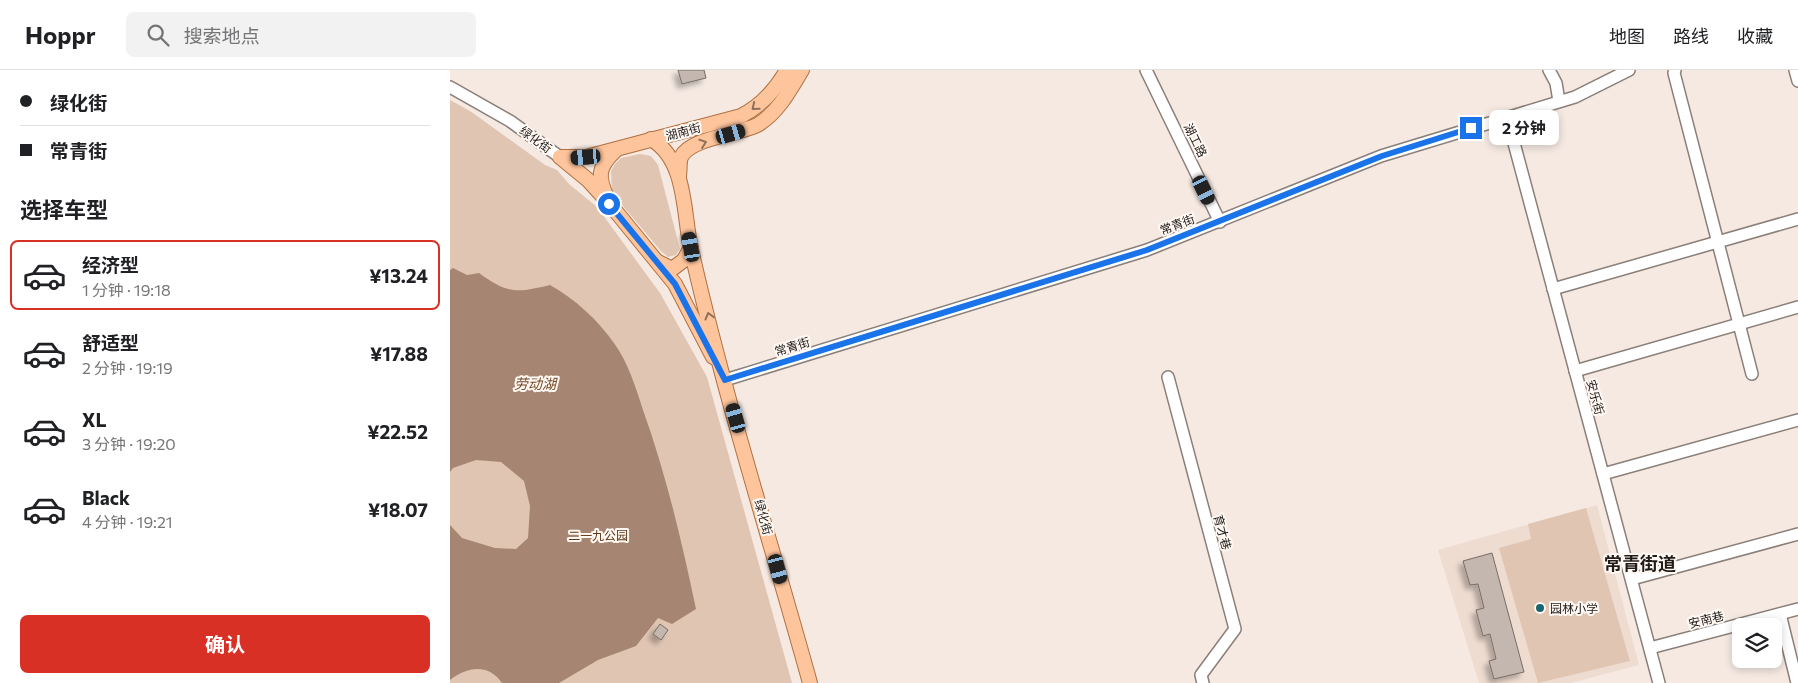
<!DOCTYPE html>
<html lang="zh">
<meta charset="utf-8">
<style>
:root{--surface:#fff;--page:#f2f2f2;--text:#202124;--muted:#757577;--line:#e0e0e0;--accent:#d93025}
body{margin:0;font-family:Commissioner,"Noto Sans SC",sans-serif;background:var(--page);color:var(--text);height:100vh;display:flex;flex-direction:column;font-size:19px;white-space:nowrap}
*{box-sizing:border-box;margin:0}
p{font-size:16px;color:var(--muted)}
.icon{flex:none;width:28px;height:28px;fill:none;stroke:currentColor;stroke-width:2;stroke-linecap:round;stroke-linejoin:round}
.map{position:relative;flex:1;overflow:hidden}
.drawer{display:flex;flex-direction:column;background:var(--surface);width:450px}
.drawer>*{flex:none}
.hud{display:grid;align-content:center;height:110px;padding:0 20px;background:var(--surface)}
.fabs{position:absolute;left:1282px;top:548px;display:grid;gap:10px}
.fabs a{display:grid;place-items:center;width:50px;height:50px;border-radius:8px;background:var(--surface);box-shadow:0 2px 8px #0003;font-size:25px}
.end{position:absolute;width:22px;height:22px;margin:-11px;border:6px solid #1a73e8;background:#fff;box-shadow:0 0 0 2px #fff}
.from{border-radius:50%}
.bubble{position:absolute;height:35px;border-radius:8px;background:var(--surface);box-shadow:0 2px 8px #0003;font-size:16px;font-weight:700;line-height:35px;text-align:center}
.car{position:absolute;width:15px;height:30px;margin:-15px -8px;border-radius:6px;box-shadow:0 0 4px 1px #0007;background:linear-gradient(#222 24%,#8ab4d8 0 40%,#222 0 76%,#8ab4d8 0 86%,#222 0)}
.hud b{display:flex;align-items:center;gap:18px;height:48px;font-size:19px}
.hud b+b{border-top:1px solid var(--line)}
.hud i{width:12px;height:12px;background:var(--text)}
ul{padding:0;list-style:none}
li{display:flex;align-items:center;gap:15px;height:70px;margin:0 10px 8px;padding:0 10px;border:2px solid transparent;border-radius:8px}
li div{flex:1}
li b{display:block;font-size:19px}
li em{font-style:normal;font-weight:700}
li.current{border-color:var(--accent)}
li>.icon{width:45px;height:45px;stroke-width:1.5}
h2{padding:0 20px;font-size:22px;line-height:60px}
.cta{display:flex;gap:10px;margin-top:auto;padding:10px 20px}
.cta a{flex:1;height:58px;border-radius:8px;background:var(--accent);color:#fff;font-size:20px;font-weight:700;line-height:58px;text-align:center}
header{display:flex;align-items:center;gap:30px;box-sizing:border-box;height:70px;padding:0 25px;background:var(--surface);border-bottom:1px solid var(--line)}
header strong{font-size:24px}
nav{display:flex;gap:28px;margin-inline-start:auto;font-size:18px}
.search{width:350px;height:45px;background:var(--page);display:flex;align-items:center;gap:12px;box-sizing:border-box;padding:0 18px;border-radius:8px;color:var(--muted);font-size:19px}
main{display:flex;flex:1;min-height:0}
.map>svg:first-child{display:block}
</style>
<header>
<strong>Hoppr</strong>
<div class="search"><svg class="icon" aria-label="search" viewBox="0 0 24 24"><circle cx="10" cy="10" r="6"/><path d="M15 15l6 6"/></svg>搜索地点</div>
<nav><a>地图</a><a>路线</a><a>收藏</a></nav>
</header>
<main>
<section class="drawer">
<div class="hud">
<b><i class="from"></i>绿化街</b>
<b><i></i>常青街</b>
</div>
<h2>选择车型</h2>
<ul>
<li class="current"><svg class="icon" aria-label="car" viewBox="0 0 24 24"><path d="M5 17H2v-5l4-1 3-4h7l3 4 3 1v5h-3M9 17h6M6 11h13"/><circle cx="7" cy="17" r="2"/><circle cx="17" cy="17" r="2"/></svg><div><b>经济型</b><p>1 分钟 · 19:18</p></div><em>¥13.24</em></li>
<li><svg class="icon" aria-label="car" viewBox="0 0 24 24"><path d="M5 17H2v-5l4-1 3-4h7l3 4 3 1v5h-3M9 17h6M6 11h13"/><circle cx="7" cy="17" r="2"/><circle cx="17" cy="17" r="2"/></svg><div><b>舒适型</b><p>2 分钟 · 19:19</p></div><em>¥17.88</em></li>
<li><svg class="icon" aria-label="car" viewBox="0 0 24 24"><path d="M5 17H2v-5l4-1 3-4h7l3 4 3 1v5h-3M9 17h6M6 11h13"/><circle cx="7" cy="17" r="2"/><circle cx="17" cy="17" r="2"/></svg><div><b>XL</b><p>3 分钟 · 19:20</p></div><em>¥22.52</em></li>
<li><svg class="icon" aria-label="car" viewBox="0 0 24 24"><path d="M5 17H2v-5l4-1 3-4h7l3 4 3 1v5h-3M9 17h6M6 11h13"/><circle cx="7" cy="17" r="2"/><circle cx="17" cy="17" r="2"/></svg><div><b>Black</b><p>4 分钟 · 19:21</p></div><em>¥18.07</em></li>
</ul>
<div class="cta"><a>确认</a></div>
</section>
<div class="map">
<svg width="1348" height="613" viewBox="0 0 1348 613">
<defs>
<filter id="shadow"><feDropShadow dx="-4.5" dy="4.5" stdDeviation="2.5" flood-color="#0004"/></filter>
</defs>
<rect width="100%" height="100%" fill="#f5e9e2"/>
<polygon fill="#efdcd0" points="1147,435 1189,595 1121,613 1029,613 988,480"/>
<g fill="#e0c5b3">
<polygon points="0,30 20,41 95,95 107,100 119,114 147,137 210,223 257,307 342,613 0,613"/>
<polygon points="190,84 201,86 208,95 230,179 226,185 218,187 211,181 162,123 161,101 165,94 171,88"/>
<polygon points="1136,438 1180,591 1088,613 1049,478 1081,469 1078,454"/>
</g>
<path fill="#a68672" d="M 3,198 L 17,205 L 29,203 C 58,224 66,223 100,215 C 126,230 147,249 164,273 C 178,292 186,318 193,340 C 216,404 232,472 246,539 L 222,554 L 208,548 L 186,576 L 148,590 L 109,613 L 52,613 C 38,593 17,597 0,610 L 0,455 L 12,468 L 45,478 L 66,479 L 78,468 L 80,436 L 74,411 L 51,392 L 26,390 L 3,398 L 0,402 L 0,200 Z"/>
<g fill="#c3b7b0" stroke="#776c66" filter="url(#shadow)">
<polygon points="228,0 254,0 256,8 232,14"/>
<polygon points="1042,483 1074,602 1044,609 1039,591 1046,589 1040,564 1033,566 1026,540 1034,538 1028,514 1020,515 1013,491"/>
<polygon points="210,554 218,560 211,570 203,564"/>
</g>
<g fill="none" stroke-linecap="round" stroke-linejoin="round">
<defs>
<g id="minor">
<polyline points="696,0 770,152"/>
<polyline points="1099,0 1106,13 1109,31"/>
<polyline points="1225,0 1224,3 1302,304"/>
<polyline points="1345,0 1348,11"/>
<polyline points="0,17 60,51 110,87"/>
<polyline points="1057,47 1209,613"/>
<polyline points="1103,219 1348,149"/>
<polyline points="1125,301 1348,237"/>
<polyline points="718,307 785,559 751,605 753,613"/>
<polyline points="275,310 697,180 931,86 1125,27 1179,0"/>
<polyline points="1153,404 1348,350"/>
<polyline points="1182,509 1348,464"/>
<polyline points="1330,544 1347,613"/>
<polyline points="1200,578 1348,539"/>
</g>
<g id="major">
<path d="M 201,69 C 237,90 233,143 241,179 C 274,325 320,469 360,613"/>
<polyline points="110,87 138,110 159,133 225,214 263,287"/>
<path d="M 110,87 L 136,87 L 291,46 C 311,36 326,19 337,0"/>
<path d="M 229,106 C 230,100 229,92 231,87 C 241,67 290,65 309,54 C 329,41 340,20 352,0"/>
<path d="M 157,128 C 148,107 147,98 165,81"/>
<polyline points="208,192 222,199 234,190 241,177"/>
</g>
</defs>
<use href="#minor" stroke="#8a7f79" stroke-width="14"/>
<use href="#major" stroke="#b07043" stroke-width="16"/>
<use href="#minor" stroke="#fff" stroke-width="11"/>
<use href="#major" stroke="#fec59c" stroke-width="14"/>
</g>
<defs><path id="oneway-chevron" d="M-2-3.5L2.5 0L-2 3.5" fill="none" stroke-width="1.6" stroke-linecap="round" stroke-linejoin="round" transform="scale(1.25)"/></defs>
<g stroke="#8f705a">
<use href="#oneway-chevron" transform="translate(305 37) rotate(141)"/>
<use href="#oneway-chevron" transform="translate(253 73) rotate(-19)"/>
<use href="#oneway-chevron" transform="translate(259 246) rotate(-105)"/>
</g>
<g fill="none" stroke-linecap="round" stroke-linejoin="round">
<polyline stroke="#1a73e8" stroke-width="6" points="159,134 225,214 275,310 697,180 932,86 1021,58"/>
</g>
<circle fill="#19666d" stroke="#fff8f3" stroke-width="2" cx="1090" cy="538" r="5"/>
<g text-anchor="middle" dominant-baseline="central" stroke-width="4" stroke-linejoin="round" paint-order="stroke">
<g font-size="12" fill="#201c19" stroke="#fff8f3">
<text transform="translate(233 61) rotate(-15)">湖南街</text>
<text transform="translate(86 69) rotate(36)">绿化街</text>
<text transform="translate(746 70) rotate(64)">湖工路</text>
<text transform="translate(727 154) rotate(-21)">常青街</text>
<text transform="translate(342 276) rotate(-17)">常青街</text>
<text transform="translate(1146 327) rotate(75)">安乐街</text>
<text transform="translate(314 447) rotate(74)">绿化街</text>
<text transform="translate(773 462) rotate(75)">育才巷</text>
<text transform="translate(1256 549) rotate(-14)">安南巷</text>
</g>
<g font-size="12" fill="#613412" stroke="#fff8f3">
<text x="148" y="465">二一九公园</text>
</g>
<g font-size="12" fill="#201c19" stroke="#fff8f3" text-anchor="start">
<text x="1100" y="538">园林小学</text>
</g>
<g font-size="14" font-style="italic" fill="#764726" stroke="#fff8f3">
<text x="85" y="313">劳动湖</text>
</g>
<g font-size="18" font-weight="bold" fill="#201c19" stroke="#fff8f3">
<text x="1190" y="493">常青街道</text>
</g>
</g>
</svg>
<div class="fabs">
<a><svg class="icon" aria-label="layers" viewBox="0 0 24 24"><path d="M12 4l9 5-9 5-9-5zM3 14l9 5 9-5"/></svg></a>
</div>
<i class="end from" style="left:159px;top:134px"></i>
<i class="end" style="left:1021px;top:58px"></i>
<div class="bubble" style="left:1039px;top:40px;width:70px">2 分钟</div>
<i class="car" style="left:281px;top:64px;rotate:74deg"></i>
<i class="car" style="left:136px;top:87px;rotate:265deg"></i>
<i class="car" style="left:754px;top:120px;rotate:154deg"></i>
<i class="car" style="left:241px;top:177px;rotate:350deg"></i>
<i class="car" style="left:286px;top:348px;rotate:344deg"></i>
<i class="car" style="left:328px;top:499px;rotate:165deg"></i>
</div>
</main>
